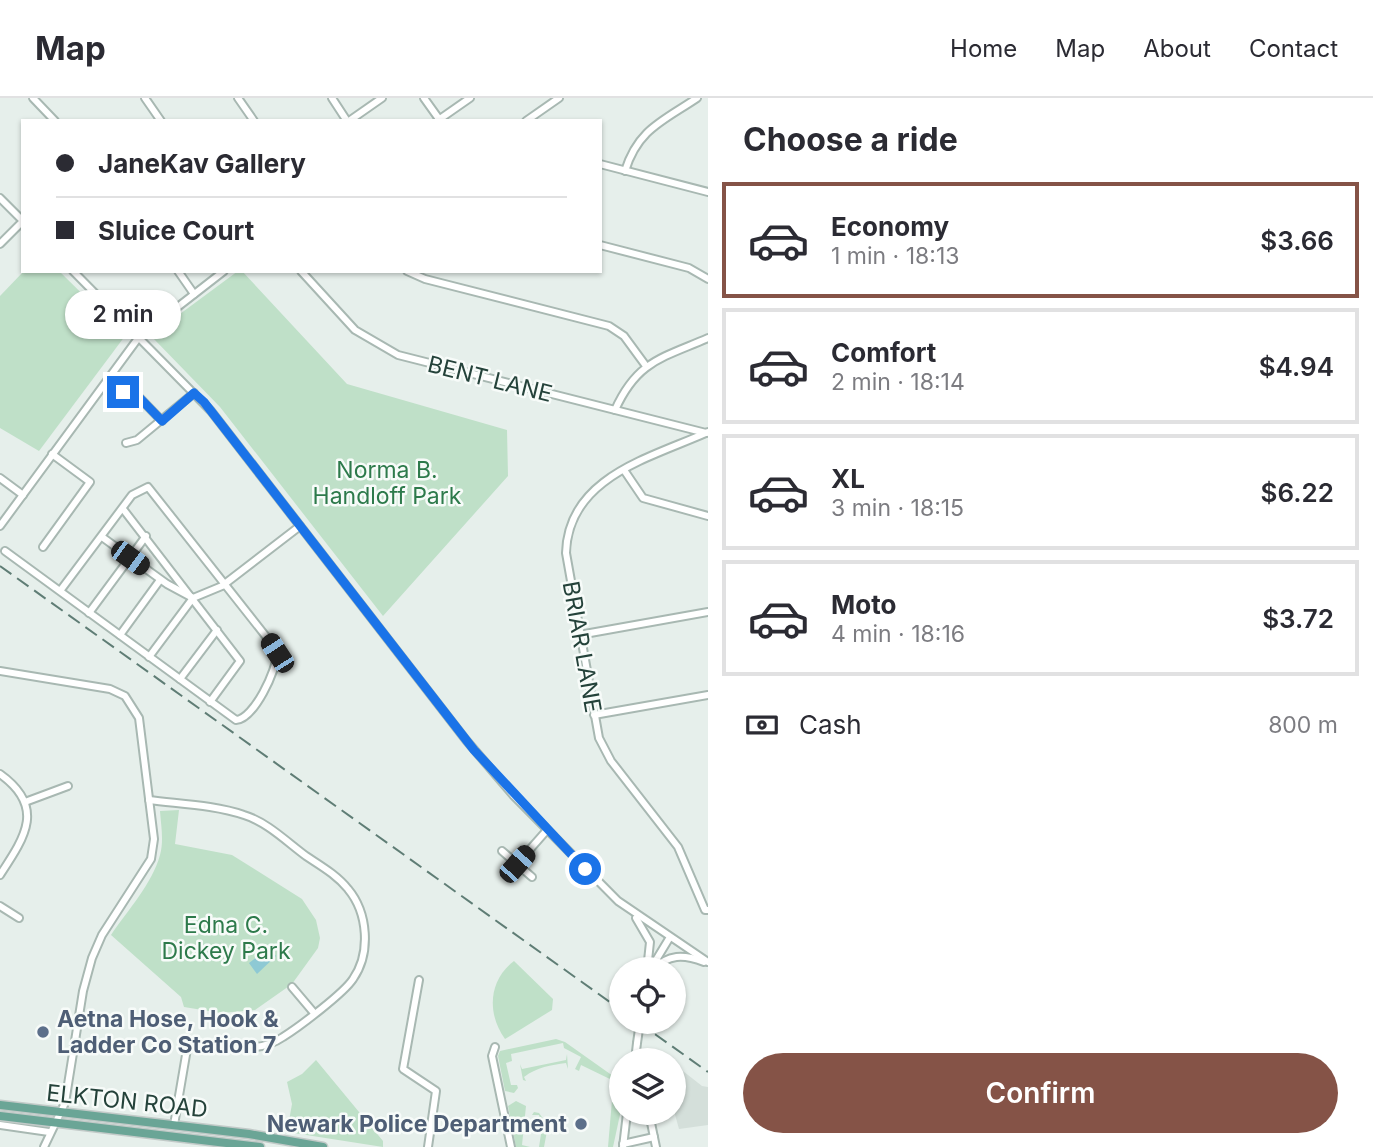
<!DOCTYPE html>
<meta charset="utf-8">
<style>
:root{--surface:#fff;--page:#f7f7f7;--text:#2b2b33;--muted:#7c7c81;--line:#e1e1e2;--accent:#855347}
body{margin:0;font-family:Inter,sans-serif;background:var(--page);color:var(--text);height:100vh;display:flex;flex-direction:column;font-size:26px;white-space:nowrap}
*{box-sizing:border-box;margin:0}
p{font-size:23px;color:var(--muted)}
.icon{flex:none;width:38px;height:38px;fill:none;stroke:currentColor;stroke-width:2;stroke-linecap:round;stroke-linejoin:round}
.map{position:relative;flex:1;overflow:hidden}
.details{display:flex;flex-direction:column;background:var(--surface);width:665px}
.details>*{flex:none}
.banner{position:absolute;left:21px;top:21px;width:581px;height:154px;border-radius:0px;box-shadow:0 2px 5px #0004;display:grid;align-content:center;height:154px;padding:0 35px;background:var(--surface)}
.controls{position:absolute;left:609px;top:859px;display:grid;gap:14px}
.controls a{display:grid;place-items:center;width:77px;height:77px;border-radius:50%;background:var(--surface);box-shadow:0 2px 5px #0004;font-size:35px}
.end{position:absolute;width:32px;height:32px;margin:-16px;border:9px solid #1a73e8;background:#fff;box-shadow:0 0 0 4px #fff}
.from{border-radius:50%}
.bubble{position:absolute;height:49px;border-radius:24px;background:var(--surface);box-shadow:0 2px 5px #0004;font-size:23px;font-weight:600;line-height:49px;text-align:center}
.car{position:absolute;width:21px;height:42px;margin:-21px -10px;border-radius:9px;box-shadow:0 0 5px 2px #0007;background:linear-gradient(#222 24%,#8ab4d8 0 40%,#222 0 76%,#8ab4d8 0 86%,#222 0)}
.banner b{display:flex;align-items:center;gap:24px;height:66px;font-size:26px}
.banner b+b{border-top:2px solid var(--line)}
.banner i{width:18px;height:18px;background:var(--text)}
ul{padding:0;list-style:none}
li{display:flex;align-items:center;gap:21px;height:116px;margin:0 14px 10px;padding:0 21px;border:4px solid var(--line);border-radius:0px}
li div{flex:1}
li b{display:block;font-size:26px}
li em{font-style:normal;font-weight:600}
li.selected{border-color:var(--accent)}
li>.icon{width:63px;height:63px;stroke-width:1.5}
h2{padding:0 35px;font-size:32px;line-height:84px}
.pay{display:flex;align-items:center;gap:18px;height:77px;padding:0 35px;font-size:26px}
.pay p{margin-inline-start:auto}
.primary-button{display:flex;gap:14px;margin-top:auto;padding:14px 35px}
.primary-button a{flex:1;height:80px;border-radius:42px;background:var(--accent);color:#fff;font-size:28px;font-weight:600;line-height:80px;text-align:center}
header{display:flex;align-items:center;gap:42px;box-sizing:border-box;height:98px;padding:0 35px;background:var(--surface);border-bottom:2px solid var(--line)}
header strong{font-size:33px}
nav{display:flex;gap:38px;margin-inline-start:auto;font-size:24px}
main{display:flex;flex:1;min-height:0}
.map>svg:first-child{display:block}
</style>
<header>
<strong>Map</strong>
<nav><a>Home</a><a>Map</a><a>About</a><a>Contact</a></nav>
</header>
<main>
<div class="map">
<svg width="708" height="1049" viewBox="0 0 708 1049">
<rect width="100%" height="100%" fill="#e6efeb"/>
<polygon fill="#d4dfda" points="674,966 702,988 708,989 708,1027 679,1031 674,1013"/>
<g fill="#bfe0c8">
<polygon points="24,173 59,173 125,238 39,353 0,330 0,198"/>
<polygon points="238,173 242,173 347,286 507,332 508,378 383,518 220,309 153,240 157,233"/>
<path d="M 179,712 L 175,746 L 232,757 L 302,801 L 316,822 L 320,840 L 318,850 L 292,886 L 255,912 L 221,915 L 184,909 L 181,899 L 111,837 C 128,812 152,786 160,757 C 164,743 161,727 160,713 Z"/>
<path d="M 514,863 L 553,901 L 552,912 L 505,941 C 487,916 488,883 514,863 Z"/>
<polygon points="556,941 565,944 613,978 614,983 581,967 579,973 575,971 581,959 564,950 563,945 511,956 512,963 506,965 511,987 517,987 518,990 514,995 505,993 498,958 500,953"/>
<path d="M 567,956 L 568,971 L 566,965 C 551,967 537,969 524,979 L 526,983 L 523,982 L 520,966 L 522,971 L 566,962 Z"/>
<polygon points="316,962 383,1043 383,1049 287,1034 292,1006 287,984 302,976"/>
<polygon points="612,1002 621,1012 613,1049 608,1049"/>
<polygon points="516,1003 526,1008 522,1047 530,1049 516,1049 508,1008"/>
<polygon points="534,1014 539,1015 547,1026 557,1031 556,1034 547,1033 544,1049 539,1049 542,1030 539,1017 532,1017"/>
</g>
<polygon fill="#8ec9d4" points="269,850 276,858 257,876 249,865"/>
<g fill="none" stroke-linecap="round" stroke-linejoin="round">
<defs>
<g id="minor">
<polyline points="33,0 55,23"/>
<polyline points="145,0 161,23"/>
<polyline points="238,0 254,23"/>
<polyline points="332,0 347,23"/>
<polyline points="424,0 439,21"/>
<polyline points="349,23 382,0"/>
<polyline points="437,23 470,0"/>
<polyline points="526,23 559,0"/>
<polyline points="600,66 708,94"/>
<path d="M 625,73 C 638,31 663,23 697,0"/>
<polyline points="0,100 23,123"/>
<polyline points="0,146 23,123"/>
<polyline points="600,147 689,170 708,181"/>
<polyline points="73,173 211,313 466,642 514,698 618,803 708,864"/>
<polyline points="178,173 194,196"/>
<polyline points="301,173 355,232 398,257 706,335"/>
<polyline points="407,173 425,181 609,228 624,238 646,268"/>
<polyline points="123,294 135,295 162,323"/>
<path d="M 615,312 C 637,263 662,260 708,240"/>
<path d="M 708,334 C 650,360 568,379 566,455 L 599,640 L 611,663 L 678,749 L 705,812 L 708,812"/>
<polyline points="126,345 137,342 194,295"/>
<polyline points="624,372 643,400 708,418"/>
<polyline points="0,380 23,397"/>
<polyline points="123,411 240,563 210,604"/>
<polyline points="0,428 139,239 224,173"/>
<polyline points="102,439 167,486 193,500 222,488 300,428"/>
<polyline points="43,449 90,384 52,356"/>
<path d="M 5,453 L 236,622 C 254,621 277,572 277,555 L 268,541 L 148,389 L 132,397 L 60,493"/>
<polyline points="89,515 146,438"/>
<polyline points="120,537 160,482"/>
<polyline points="579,537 708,514"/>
<polyline points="149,559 193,500"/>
<polyline points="0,573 110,591 125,598 139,620 154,741 151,761 102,837 92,860 83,893 65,1005 44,1049"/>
<polyline points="180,581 217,532"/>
<polyline points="594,617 708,597"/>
<path d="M 0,676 C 46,709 25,739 0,777"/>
<path d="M 149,702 C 180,706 215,707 244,717 C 267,724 287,744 306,758 C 321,768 337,777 348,791 C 368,815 371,855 353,881 C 344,895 299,929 283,939 C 248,963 203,938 187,951 L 174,1027"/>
<polyline points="25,704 68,688"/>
<polyline points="502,753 532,779"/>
<polyline points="517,766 547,732"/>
<polyline points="0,808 19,820"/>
<polyline points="636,820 650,844 647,872"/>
<polyline points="653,867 670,839"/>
<path d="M 652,872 C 669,856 683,856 704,864"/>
<polyline points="419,882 403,971 436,993 428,1049"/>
<polyline points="292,889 314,915"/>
<polyline points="495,949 492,958 511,1049"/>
<polyline points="635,962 637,945"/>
<polyline points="650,1020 656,1049"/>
<polyline points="0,1027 49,1034"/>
<polyline points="623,1046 654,1039"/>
<polyline points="623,1049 627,1015"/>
</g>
<g id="major">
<polyline points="0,1007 249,1036 323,1049"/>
<polyline points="0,1018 260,1049"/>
</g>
</defs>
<use href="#minor" stroke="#a8b8b2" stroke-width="10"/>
<use href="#major" stroke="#c2cac8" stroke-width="11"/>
<use href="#minor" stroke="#fff" stroke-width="6"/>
<use href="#major" stroke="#6aa596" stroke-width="8"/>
<g stroke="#5f7d75" stroke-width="2" stroke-dasharray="14 7" stroke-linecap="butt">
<polyline points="0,468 621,912"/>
<polyline points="638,924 708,974"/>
</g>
<defs>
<polyline id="minor-bridge" points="637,945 640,924"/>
</defs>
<use href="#minor-bridge" stroke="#a8b8b2" stroke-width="10" stroke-linecap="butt"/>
<use href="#minor-bridge" stroke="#fff" stroke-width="6"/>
</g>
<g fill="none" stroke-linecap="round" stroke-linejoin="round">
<polyline stroke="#1a73e8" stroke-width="9" points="123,294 135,295 162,323 194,295 204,304 474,652 585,771"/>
</g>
<g fill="#5c6f8a" stroke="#f7fbf9" stroke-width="2.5">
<circle cx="43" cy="934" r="7"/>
<circle cx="581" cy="1026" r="7"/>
</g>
<g text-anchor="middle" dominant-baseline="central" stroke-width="5" stroke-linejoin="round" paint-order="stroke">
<g font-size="23" fill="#24423a" stroke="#f7fbf9">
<text transform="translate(490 281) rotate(14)">BENT LANE</text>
<text transform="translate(582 549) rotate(80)">BRIAR LANE</text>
<text transform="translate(127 1003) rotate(6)">ELKTON ROAD</text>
</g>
<g font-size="23" fill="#2d7a4b" stroke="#f7fbf9">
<text x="387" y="372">Norma B.<tspan x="387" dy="26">Handloff Park</tspan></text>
<text x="226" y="827">Edna C.<tspan x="226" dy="26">Dickey Park</tspan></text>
</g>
<g font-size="23" font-weight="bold" fill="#4e5e75" stroke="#f7fbf9" text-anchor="start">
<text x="57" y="921">Aetna Hose, Hook &amp;<tspan x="57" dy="26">Ladder Co Station 7</tspan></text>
<text x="567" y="1026" text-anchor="end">Newark Police Department</text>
</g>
</g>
</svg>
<div class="controls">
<a><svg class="icon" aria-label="locate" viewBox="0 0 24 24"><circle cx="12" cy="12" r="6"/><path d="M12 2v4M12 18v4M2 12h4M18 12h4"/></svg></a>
<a><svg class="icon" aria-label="layers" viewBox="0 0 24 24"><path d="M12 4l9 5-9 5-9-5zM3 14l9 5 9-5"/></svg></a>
</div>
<i class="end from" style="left:585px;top:771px"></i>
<i class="end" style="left:123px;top:294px"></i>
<div class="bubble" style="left:65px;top:192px;width:116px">2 min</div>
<i class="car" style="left:130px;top:460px;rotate:126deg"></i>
<i class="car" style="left:277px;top:555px;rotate:327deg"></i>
<i class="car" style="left:517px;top:766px;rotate:42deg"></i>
<div class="banner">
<b><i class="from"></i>JaneKav Gallery</b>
<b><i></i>Sluice Court</b>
</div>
</div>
<section class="details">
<h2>Choose a ride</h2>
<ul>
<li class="selected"><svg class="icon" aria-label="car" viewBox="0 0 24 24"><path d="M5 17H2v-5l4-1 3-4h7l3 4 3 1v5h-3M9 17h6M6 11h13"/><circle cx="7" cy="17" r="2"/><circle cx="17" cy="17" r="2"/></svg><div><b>Economy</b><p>1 min · 18:13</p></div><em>$3.66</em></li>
<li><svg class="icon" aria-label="car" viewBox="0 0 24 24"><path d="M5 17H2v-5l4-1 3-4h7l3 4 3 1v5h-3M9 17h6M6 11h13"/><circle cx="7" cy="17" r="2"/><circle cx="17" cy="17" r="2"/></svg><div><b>Comfort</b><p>2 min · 18:14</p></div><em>$4.94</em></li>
<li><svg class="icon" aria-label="car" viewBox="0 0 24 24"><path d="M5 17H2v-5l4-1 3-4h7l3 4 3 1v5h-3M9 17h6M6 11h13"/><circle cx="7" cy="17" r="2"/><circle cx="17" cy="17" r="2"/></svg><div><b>XL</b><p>3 min · 18:15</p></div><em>$6.22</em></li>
<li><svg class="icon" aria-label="car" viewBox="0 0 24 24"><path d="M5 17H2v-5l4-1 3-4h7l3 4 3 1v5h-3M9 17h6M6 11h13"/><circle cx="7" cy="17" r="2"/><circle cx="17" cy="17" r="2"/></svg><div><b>Moto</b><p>4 min · 18:16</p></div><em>$3.72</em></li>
</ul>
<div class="pay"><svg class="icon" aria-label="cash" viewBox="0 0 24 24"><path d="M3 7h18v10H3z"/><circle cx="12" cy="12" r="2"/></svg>Cash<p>800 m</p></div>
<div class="primary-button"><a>Confirm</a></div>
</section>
</main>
